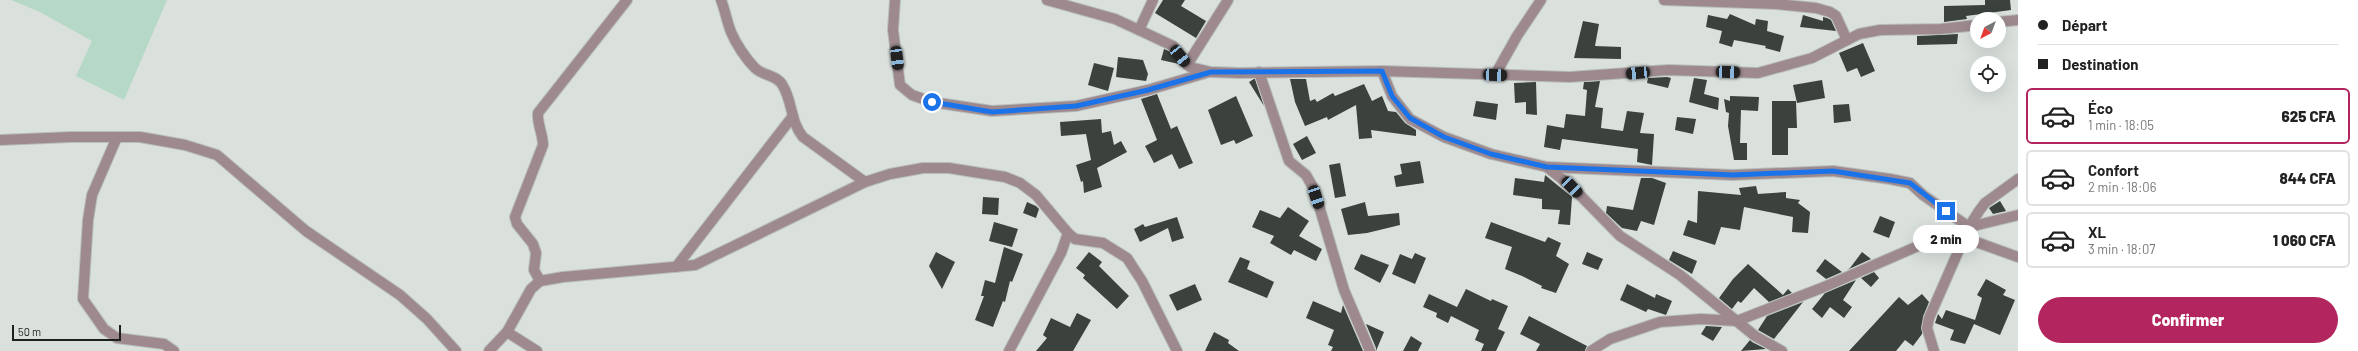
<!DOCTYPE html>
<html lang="fr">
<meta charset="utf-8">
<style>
:root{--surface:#fff;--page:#f2f2f2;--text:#222;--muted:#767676;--line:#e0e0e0;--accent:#b2255e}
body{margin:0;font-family:Barlow,sans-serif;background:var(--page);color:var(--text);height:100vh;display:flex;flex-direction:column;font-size:15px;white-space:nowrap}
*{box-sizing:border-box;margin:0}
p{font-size:13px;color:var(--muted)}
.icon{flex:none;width:22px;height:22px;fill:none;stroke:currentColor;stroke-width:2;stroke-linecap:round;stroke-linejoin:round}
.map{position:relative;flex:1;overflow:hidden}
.side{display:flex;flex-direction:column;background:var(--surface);width:340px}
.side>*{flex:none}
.hud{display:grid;align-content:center;height:88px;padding:0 20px;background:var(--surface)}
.needle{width:26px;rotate:221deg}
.fabs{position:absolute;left:1970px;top:12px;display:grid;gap:8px}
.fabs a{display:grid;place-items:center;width:36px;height:36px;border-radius:50%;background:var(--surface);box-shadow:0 4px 16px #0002;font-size:20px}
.scale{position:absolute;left:12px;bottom:10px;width:109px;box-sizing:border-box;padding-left:4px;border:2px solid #1d201f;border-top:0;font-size:11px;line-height:14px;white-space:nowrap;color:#1d201f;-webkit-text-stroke:3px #dae1dd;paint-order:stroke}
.end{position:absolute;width:18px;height:18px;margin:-9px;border:5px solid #1a73e8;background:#fff;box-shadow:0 0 0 2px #fff}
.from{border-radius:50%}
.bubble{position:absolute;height:28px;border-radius:14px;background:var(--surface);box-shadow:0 4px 16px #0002;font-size:13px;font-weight:800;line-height:28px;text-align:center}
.car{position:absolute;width:12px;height:24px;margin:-12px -6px;border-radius:5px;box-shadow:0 0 3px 1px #0007;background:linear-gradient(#222 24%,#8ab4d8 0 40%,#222 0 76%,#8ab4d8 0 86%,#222 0)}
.hud b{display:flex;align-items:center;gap:14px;height:38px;font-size:15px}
.hud b+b{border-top:1px solid var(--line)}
.hud i{width:10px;height:10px;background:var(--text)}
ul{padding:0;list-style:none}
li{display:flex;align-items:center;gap:12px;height:56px;margin:0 8px 6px;padding:0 12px;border:2px solid var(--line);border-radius:6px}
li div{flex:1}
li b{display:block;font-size:15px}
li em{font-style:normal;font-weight:800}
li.selected{border-color:var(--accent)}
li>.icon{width:36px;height:36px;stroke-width:1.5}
.primary-button{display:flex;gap:8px;margin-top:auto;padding:8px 20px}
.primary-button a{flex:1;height:46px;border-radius:24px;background:var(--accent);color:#fff;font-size:16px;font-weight:800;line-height:46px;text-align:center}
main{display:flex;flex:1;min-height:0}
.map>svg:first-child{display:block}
</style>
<main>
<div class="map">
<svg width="2018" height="351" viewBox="0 0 2018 351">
<rect width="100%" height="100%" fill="#dae1dd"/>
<polygon fill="#b5d9c6" points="11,0 167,0 124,100 76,76 92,41 40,12"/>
<g fill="#3b413d">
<polygon points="1163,0 1185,0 1181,6 1206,21 1196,38 1155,13"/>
<polygon points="1985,0 2010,0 2011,10 1966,16 1967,19 1944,22 1944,6 1985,5"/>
<polygon points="1730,14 1755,25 1756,19 1768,21 1767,31 1784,36 1780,52 1765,48 1766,46 1734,40 1732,47 1719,43 1722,31 1706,27 1708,15 1727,19"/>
<polygon points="1803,15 1823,21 1823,17 1827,18 1831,20 1836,31 1800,27"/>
<polygon points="1583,21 1599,24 1595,46 1621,47 1621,59 1574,58"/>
<polygon points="1958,34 1957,44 1917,45 1917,36"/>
<polygon points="1863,43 1875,71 1861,77 1857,68 1847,72 1839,53"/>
<polygon points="1164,49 1169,51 1179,64 1161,60"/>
<polygon points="1118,57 1143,60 1148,74 1146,81 1116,77"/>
<polygon points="1094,63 1114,68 1108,91 1088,85"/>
<polygon points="1667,77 1671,78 1668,88 1647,83 1648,78"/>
<polygon points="1694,78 1707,80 1704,94 1719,98 1718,110 1689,102"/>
<polygon points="1254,79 1255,79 1264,106 1249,82"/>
<polygon points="1290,79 1306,79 1310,101 1315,99 1317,102 1333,93 1335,96 1364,84 1372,101 1382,96 1388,111 1396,112 1405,123 1416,130 1416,136 1371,130 1372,138 1359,139 1356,105 1328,120 1327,117 1305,126 1295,102"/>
<polygon points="1822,80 1825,98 1797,103 1793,85"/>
<polygon points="1600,81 1595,107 1603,108 1601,128 1623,131 1627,111 1644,113 1640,133 1654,134 1652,165 1637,162 1638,149 1562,139 1560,150 1544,147 1547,125 1564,128 1566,114 1585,116 1587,90 1583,89 1584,82"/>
<polygon points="1536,82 1537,115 1526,114 1526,102 1515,103 1514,83"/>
<polygon points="1157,94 1171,129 1177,126 1193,163 1179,169 1172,154 1154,163 1145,146 1157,140 1141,99"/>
<polygon points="1236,96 1253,136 1236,144 1234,140 1221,145 1208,110"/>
<polygon points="1730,96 1759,97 1758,111 1741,110 1740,143 1747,143 1747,160 1734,160 1728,126 1729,113 1726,112 1724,99 1730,101"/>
<polygon points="1476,101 1498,104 1496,120 1473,116"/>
<polygon points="1772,101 1796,101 1797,128 1788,128 1788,155 1772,155"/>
<polygon points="1849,104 1851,121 1834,123 1833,105"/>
<polygon points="1677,117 1696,119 1693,134 1675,130"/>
<polygon points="1101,119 1102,133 1111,131 1114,145 1121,141 1127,152 1097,168 1102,187 1084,193 1083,181 1081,182 1076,165 1091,160 1086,134 1061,136 1060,122"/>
<polygon points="1307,136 1316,153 1302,160 1293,144"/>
<polygon points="1420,161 1424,183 1396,187 1394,176 1402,174 1400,164"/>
<polygon points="1340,163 1346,196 1335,198 1329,165"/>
<polygon points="1545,175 1572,197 1570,225 1558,224 1560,210 1542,209 1542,199 1513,195 1515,178 1544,182"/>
<polygon points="1641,178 1652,178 1666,183 1654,225 1641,221 1637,231 1622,228 1606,213 1607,206 1633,210"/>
<polygon points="1756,186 1758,194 1786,192 1786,198 1800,200 1798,203 1810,212 1808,233 1792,232 1793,217 1744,207 1740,230 1721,227 1715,245 1683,235 1688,220 1697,223 1698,191 1741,195 1739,188"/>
<polygon points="983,197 999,198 998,215 982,214"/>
<polygon points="2000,201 2006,211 1993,214 1989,208"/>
<polygon points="1027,202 1036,206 1039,209 1036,218 1023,213"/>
<polygon points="1365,202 1368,216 1399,213 1400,225 1367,233 1348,235 1341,209"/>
<polygon points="1288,207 1309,221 1299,236 1322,249 1316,261 1294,250 1291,255 1270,243 1274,236 1252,227 1260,210 1280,218"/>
<polygon points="1880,216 1895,222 1889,238 1873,232"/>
<polygon points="1177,217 1184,238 1172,242 1168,228 1140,242 1134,229 1143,224 1145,227"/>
<polygon points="994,222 1018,229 1012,247 989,241"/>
<polygon points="1491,222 1545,242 1548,237 1561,243 1556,256 1569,264 1556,293 1541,288 1542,286 1522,276 1505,269 1512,247 1485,238"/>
<polygon points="1004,247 1023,254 1012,282 1010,281 1005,302 1003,301 993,327 975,320 984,296 981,296 985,280 995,283"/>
<polygon points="1673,251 1697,261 1692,274 1669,260"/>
<polygon points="936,252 955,262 942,289 929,266"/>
<polygon points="1089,252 1102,262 1099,266 1129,296 1117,309 1083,278 1085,275 1076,268"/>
<polygon points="1587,252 1603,259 1598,270 1582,264"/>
<polygon points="1862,252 1871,259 1847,270 1850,268"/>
<polygon points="1415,253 1426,258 1415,284 1392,274 1400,254 1412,259"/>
<polygon points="1361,254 1389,265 1380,283 1354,269"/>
<polygon points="1240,257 1250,261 1247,269 1274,282 1267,298 1228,282"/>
<polygon points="1825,259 1842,272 1826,279 1816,271"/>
<polygon points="1748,264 1783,295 1788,289 1792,293 1769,302 1754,288 1741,303 1738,301 1732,309 1719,298 1733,279"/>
<polygon points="1874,272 1879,278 1871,287 1861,278"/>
<polygon points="1986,279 2006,290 2003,295 2015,300 2000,335 1974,324 1965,344 1950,340 1954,330 1935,323 1938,314 1942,319 1946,310 1975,320 1982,298 1977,295"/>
<polygon points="1856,280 1843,300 1852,307 1844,318 1830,307 1822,318 1812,309 1825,293"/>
<polygon points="1195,284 1202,300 1177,311 1169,295"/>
<polygon points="1627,284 1655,298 1656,294 1672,301 1666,315 1648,309 1646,312 1620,300"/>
<polygon points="1466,289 1491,301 1492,299 1508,306 1498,329 1505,332 1496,351 1481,351 1484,344 1475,340 1479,330 1451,316 1448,323 1436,317 1437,313 1423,307 1429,294 1457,307"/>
<polygon points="1922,294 1929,302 1923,317 1922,334 1913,346 1905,340 1896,351 1849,351 1899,297 1908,305"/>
<polygon points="1313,301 1341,313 1343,305 1363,351 1331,351 1333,347 1328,345 1334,330 1306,318"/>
<polygon points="1803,302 1774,339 1758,330 1767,316"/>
<polygon points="1077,313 1091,320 1073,351 1036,351 1047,338 1043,335 1051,318 1070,327"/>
<polygon points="1529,316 1587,346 1585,351 1536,351 1540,344 1520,334"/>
<polygon points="1366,324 1384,332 1376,351 1376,348"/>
<polygon points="1706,326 1722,327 1713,341 1701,334"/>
<polygon points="1214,332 1229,340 1228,343 1239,351 1205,351"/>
<polygon points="1411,336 1422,343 1418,351 1403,351"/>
<polygon points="1750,340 1752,342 1766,349 1741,351"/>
</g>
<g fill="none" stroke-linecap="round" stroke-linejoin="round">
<defs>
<g id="minor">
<path d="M 721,0 C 725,10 727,22 731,32 C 736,44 746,59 755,68 C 763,76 778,75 783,86 C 793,103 790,121 803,137 L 865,182"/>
<polyline points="895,0 893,30 900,85 912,95 932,102 992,111 1076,106 1148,90 1209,72"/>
<polyline points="1047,0 1115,19 1139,30 1173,46 1190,67 1211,72 1240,73 1382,71 1570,77 1668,70 1758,73 1812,58 1859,34 1880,30 1941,29 1977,25"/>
<polyline points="1664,0 1776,4 1816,8 1830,12 1836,16 1847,40"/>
<polyline points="1999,22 2018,20"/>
<polyline points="1139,30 1153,0"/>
<polyline points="1187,65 1228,0"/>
<polyline points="1382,71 1392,96 1410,119 1444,137 1491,154 1547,167 1572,187 1620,236 1680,275 1755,336 1782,351"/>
<polyline points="1259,72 1289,161 1306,175 1314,189 1344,290 1370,351"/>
<polyline points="1495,75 1517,36 1541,0"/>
<polyline points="117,137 92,195 88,220 83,299 104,329 117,338 164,344 174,351"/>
<polyline points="0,140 71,137 140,137 185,145 217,155 306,231 400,295 427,319 456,351"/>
<polyline points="1547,167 1733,175 1833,171 1890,179 1910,183 1923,195 1969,227 2018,215"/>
<polyline points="676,267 793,116"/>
<path d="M 540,281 L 534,270 L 536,253 L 533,244 L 517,224 L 515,217 L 543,145 C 543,134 537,124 538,113 L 627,0"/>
<polyline points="507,332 537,351"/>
<polyline points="489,351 507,332 531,289 540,281 563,277 695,265 865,182 890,174 923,168 949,168 1005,177 1020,183 1036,195 1068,233 1075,239 1103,243 1127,258 1142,281 1177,351"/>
<polyline points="1009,351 1061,253 1068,233"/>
<polyline points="1591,351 1610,339 1660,322 1701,319 1737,321 1824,287 1941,236 1965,238 2018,257"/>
<polyline points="1934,351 1927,328 1929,318 1969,227 1979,211 1985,203 2018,179"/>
</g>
</defs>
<use href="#minor" stroke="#b8bebb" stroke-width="12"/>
<use href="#minor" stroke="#9d898e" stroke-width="10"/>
</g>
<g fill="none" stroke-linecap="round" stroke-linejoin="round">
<polyline stroke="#1a73e8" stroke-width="5" points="932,102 992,112 1076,106 1148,90 1211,72 1382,71 1392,96 1410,118 1444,137 1491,154 1547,167 1733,175 1833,171 1910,183 1946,211"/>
</g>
</svg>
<div class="fabs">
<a><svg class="needle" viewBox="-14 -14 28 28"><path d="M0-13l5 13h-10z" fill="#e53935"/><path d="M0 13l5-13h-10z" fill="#767676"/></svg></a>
<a><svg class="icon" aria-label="locate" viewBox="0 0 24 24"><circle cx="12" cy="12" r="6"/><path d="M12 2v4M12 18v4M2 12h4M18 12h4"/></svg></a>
</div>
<div class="scale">50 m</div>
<i class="end from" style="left:932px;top:102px"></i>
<i class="end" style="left:1946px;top:211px"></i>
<div class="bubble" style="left:1913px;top:225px;width:66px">2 min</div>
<i class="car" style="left:1180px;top:56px;rotate:142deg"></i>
<i class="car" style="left:897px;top:58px;rotate:173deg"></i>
<i class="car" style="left:1728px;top:72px;rotate:92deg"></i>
<i class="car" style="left:1638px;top:73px;rotate:265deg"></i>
<i class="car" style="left:1495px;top:75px;rotate:92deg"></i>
<i class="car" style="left:1572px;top:187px;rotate:136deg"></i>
<i class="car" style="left:1316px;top:197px;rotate:162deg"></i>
</div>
<section class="side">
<div class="hud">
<b><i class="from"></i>Départ</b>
<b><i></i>Destination</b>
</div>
<ul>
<li class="selected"><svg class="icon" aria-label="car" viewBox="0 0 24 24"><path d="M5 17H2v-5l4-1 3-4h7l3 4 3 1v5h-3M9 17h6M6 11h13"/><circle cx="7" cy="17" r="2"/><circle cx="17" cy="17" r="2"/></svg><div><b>Éco</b><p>1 min · 18:05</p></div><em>625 CFA</em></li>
<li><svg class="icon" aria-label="car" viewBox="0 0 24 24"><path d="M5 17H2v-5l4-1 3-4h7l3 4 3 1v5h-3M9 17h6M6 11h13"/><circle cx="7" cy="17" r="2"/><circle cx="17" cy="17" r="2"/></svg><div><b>Confort</b><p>2 min · 18:06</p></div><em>844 CFA</em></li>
<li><svg class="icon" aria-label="car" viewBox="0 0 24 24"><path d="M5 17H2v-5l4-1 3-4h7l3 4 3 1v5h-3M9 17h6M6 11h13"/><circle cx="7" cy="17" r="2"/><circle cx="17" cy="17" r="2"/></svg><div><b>XL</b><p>3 min · 18:07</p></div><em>1 060 CFA</em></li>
</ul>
<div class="primary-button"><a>Confirmer</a></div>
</section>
</main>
